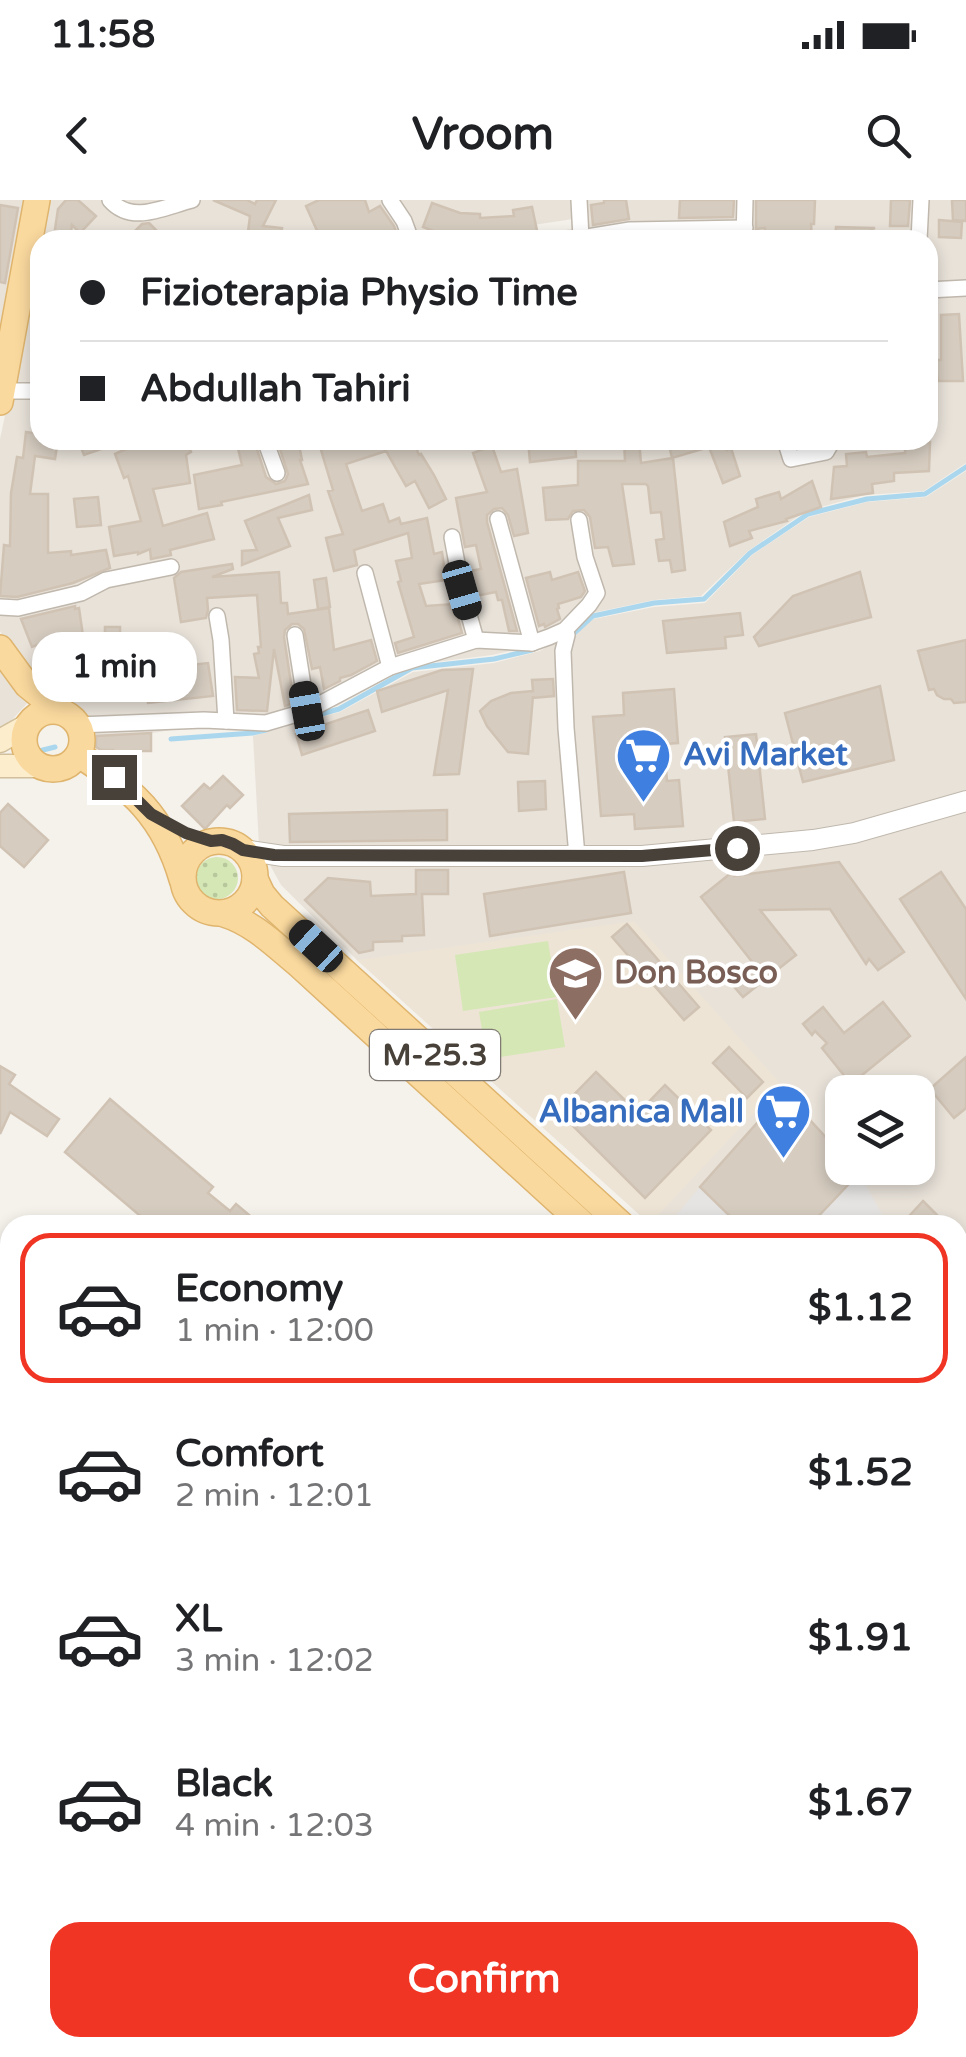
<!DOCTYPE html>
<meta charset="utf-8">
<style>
:root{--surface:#fff;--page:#f6f6f6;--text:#202124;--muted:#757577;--line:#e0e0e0;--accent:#f13525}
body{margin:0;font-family:"Varela Round",sans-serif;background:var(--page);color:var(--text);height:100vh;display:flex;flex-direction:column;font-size:38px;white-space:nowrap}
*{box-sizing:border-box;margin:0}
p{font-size:32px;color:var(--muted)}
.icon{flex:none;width:55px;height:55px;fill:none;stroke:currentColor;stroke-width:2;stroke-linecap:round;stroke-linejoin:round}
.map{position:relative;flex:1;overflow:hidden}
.panel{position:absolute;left:0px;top:1015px;width:968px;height:842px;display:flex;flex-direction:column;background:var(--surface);border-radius:30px 30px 0 0;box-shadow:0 5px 15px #0003}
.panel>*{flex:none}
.guide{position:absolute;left:30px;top:30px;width:908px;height:220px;border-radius:30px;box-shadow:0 5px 15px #0003;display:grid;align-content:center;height:220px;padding:0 50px;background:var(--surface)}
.tools{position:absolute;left:825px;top:875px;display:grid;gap:20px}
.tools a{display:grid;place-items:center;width:110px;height:110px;border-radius:20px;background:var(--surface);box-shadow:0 5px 15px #0003;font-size:50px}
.end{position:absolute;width:45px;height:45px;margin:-22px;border:12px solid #484139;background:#fff;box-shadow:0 0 0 5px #fff}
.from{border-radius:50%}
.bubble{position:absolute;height:70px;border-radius:30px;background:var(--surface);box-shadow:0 5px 15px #0003;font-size:32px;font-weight:700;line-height:70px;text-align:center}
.car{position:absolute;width:30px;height:60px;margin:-30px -15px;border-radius:12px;box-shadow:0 0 8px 2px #0007;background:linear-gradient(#222 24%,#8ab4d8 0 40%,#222 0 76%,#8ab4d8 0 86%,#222 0)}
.guide b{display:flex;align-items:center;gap:35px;height:95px;font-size:38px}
.guide b+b{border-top:2px solid var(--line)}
.guide i{width:25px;height:25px;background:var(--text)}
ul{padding:18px 0 0;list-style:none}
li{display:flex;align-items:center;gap:30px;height:150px;margin:0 20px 15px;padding:0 30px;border:5px solid transparent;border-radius:30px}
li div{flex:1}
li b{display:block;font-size:38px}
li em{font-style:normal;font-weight:700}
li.selected{border-color:var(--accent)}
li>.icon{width:90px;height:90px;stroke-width:1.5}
.action{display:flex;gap:20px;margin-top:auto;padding:20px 50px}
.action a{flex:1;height:115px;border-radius:30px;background:var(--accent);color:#fff;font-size:40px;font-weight:700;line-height:115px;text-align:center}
.status{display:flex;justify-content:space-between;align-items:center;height:70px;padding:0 50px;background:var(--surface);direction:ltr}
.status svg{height:28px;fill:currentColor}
header{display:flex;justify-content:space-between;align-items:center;height:130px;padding:0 50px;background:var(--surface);font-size:45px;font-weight:700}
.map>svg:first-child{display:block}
</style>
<div class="status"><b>11:58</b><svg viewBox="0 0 49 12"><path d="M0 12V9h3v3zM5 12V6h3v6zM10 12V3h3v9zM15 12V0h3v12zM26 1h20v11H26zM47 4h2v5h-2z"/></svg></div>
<header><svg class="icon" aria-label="back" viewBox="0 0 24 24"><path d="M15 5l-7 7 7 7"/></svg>Vroom<svg class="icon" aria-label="search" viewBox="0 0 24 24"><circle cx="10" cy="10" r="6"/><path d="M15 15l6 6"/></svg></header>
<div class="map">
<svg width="966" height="1857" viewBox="0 0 966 1857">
<defs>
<pattern id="grass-dots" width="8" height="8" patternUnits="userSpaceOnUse" patternTransform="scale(2.5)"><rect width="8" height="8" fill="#d4e7b5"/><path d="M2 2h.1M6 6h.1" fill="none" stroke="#b8c79c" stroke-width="1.8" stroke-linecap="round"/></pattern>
</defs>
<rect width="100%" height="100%" fill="#f5f1eb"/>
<g fill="#e8e2d9" fill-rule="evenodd">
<polygon points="0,0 574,0 573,19 433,40 40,40 40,199 0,176"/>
<polygon points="582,0 966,0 966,263 924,291 865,295 806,311 748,351 701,396 654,400 592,413 537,445 492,455 412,465 337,506 252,530 226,521 85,544 8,445 0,431 0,239 10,192 40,202 40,240 928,240 928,40 508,40 583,27"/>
<path d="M 966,271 L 966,1316 L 958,1309 L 958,1025 L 651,1025 L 357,760 L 281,685 L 259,645 L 253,536 L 340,512 L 413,472 L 494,463 L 540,451 L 594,419 L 654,407 L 705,403 L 752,355 L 809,317 L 867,302 L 926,297 ZM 842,892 L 918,892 L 918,968 L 842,968 Z"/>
<polygon points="0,463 31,499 9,523 0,529"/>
</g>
<polygon fill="#ede4d5" points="634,721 781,884 650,1024 357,760"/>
<circle fill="url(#grass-dots)" cx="217" cy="678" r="21"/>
<g fill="#d4e7b5">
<polygon points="548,741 557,797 463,811 455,755"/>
<polygon points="557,799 565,847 487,859 479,812"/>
</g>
<g fill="#e6e4e2">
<polygon points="859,973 888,1025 810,1025"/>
<polygon points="700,987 739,1025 668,1025"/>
</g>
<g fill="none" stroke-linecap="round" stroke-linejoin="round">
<g stroke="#aad7ee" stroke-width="5">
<polyline points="570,437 593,416 654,403 704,399 750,353 808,314 867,299 925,294 966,267"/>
<polyline points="311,517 339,509 412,468 494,459 532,450"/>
<polyline points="171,539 253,533 266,530"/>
<polyline points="19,556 55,547"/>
</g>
</g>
<g fill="#d6ccc0" stroke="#d0c3b4" stroke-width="2.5">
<polygon points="66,0 78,0 96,16 80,33 72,25 70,38 54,36 58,9"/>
<polygon points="213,0 247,0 255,4 257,0 276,0 263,26 282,28 280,40 247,40 250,16"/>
<polygon points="319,0 365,0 369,12 380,6 394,26 399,40 329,40 325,32 319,35 306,6"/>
<polygon points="604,0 626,0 629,19 593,25 591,5 604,3"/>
<polygon points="680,0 734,0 733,17 679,18"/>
<polygon points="756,0 815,0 814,24 811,24 812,40 765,40 765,28 756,29"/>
<polygon points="891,0 910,0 908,26 890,26"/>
<polygon points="952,0 966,0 966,21 953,20"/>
<polygon points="432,3 460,13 480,14 480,18 514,16 513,10 532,7 539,40 449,40 449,37 423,27"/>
<polygon points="0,5 18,8 5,83 0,82"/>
<polygon points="939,20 962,22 961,38 939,37"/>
<polygon points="149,23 166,40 126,40 142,24"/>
<polygon points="836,27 875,28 855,38 855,40 835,40"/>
<polygon points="959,114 963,181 938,181 935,160 941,160 941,115"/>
<polygon points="26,232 40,234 40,240 58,240 55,259 35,256 30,294 48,294 48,353 71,351 71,355 106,350 110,368 73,383 17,397 0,396 4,345 10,346 11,293 17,257 23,258"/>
<polygon points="78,240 120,240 121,242 84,255"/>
<polygon points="146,240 186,240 191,252 186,255 190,283 153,289 163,326 207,313 214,339 170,350 171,355 151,359 150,349 138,354 138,352 114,356 109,327 141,321 128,276 124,278 115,254"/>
<polygon points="236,240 254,240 266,277 276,284 285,281 288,274 277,240 298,240 302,260 300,260 308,284 221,302 222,305 199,309 194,275 242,265"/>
<polygon points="318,240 334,240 336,248 362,240 413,240 419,255 421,254 434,275 446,299 429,308 415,281 406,286 386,251 346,264 362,311 383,304 389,322 399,318 401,324 427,318 434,354 442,352 446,380 419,384 426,406 454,404 462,433 398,453 395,443 414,437 398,382 401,381 396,361 412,358 408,333 354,350 357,365 334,371 326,338 343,334 328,291 333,290"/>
<polygon points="528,240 575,240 576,257 530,262"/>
<polygon points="624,240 639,240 641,263 673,258 685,370 672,372 670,360 659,361 656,340 664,339 661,312 651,313 648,286 646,284 622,284 634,364 613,366 608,347 595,348 590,317 584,310 573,311 568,319 546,320 543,288 578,285 578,261 625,261"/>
<polygon points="687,240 726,240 727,250 731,248 740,276 723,283 709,247 672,258 669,245"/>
<polygon points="930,242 929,271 894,273 894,281 872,284 873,293 831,299 834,267 847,266 846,254 866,252 867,257 905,253 905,243"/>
<polygon points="492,246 501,272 517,269 528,333 514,336 508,315 502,308 494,309 487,315 487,322 517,431 509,431 502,400 498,400 496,392 475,396 470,371 481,369 476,345 465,347 456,298 487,292 473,253"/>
<polygon points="812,281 821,307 786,319 787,321 749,331 752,338 730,346 724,322 758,307 756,299 779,292 781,299"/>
<polygon points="309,295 312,310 278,318 290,346 242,365 242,351 257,350 245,321"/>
<polygon points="98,297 101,325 77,327 74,299"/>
<polygon points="232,364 233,369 212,377 279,372 281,403 287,403 288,414 329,408 334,450 371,440 377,461 351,475 340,478 340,481 324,489 320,467 312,469 304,429 298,424 292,424 285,430 284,437 294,503 285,506 274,449 267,511 237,510 235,477 259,478 254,454 259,453 258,447 261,447 257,395 207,398 208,410 206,418 181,422 174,378 181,372"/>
<polygon points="550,372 552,380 578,372 585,391 581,397 558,404 559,408 557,409 560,419 545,427 544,424 539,426 526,378"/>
<polygon points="860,372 871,417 759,446 754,437 793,396"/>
<polygon points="326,378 330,407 318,409 314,380"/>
<polygon points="75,406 75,409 79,408 90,485 83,490 54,457 55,438 32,447 21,419"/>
<polygon points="740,413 743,435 725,437 726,448 667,453 663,421"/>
<polygon points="105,427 120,427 120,444 118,444 120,487 145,484 143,470 208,463 213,496 148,503 147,497 108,500 104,474"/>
<polygon points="966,440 966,502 954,503 951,499 944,499 937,495 934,489 929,490 918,451"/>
<polygon points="473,469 459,574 434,575 448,490 382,512 377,491 442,470"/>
<polygon points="553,479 554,496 533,498 533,496 528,554 508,552 487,526 480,511 491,501 511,493 533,491 532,480"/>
<polygon points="880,486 894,560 803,582 785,513"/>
<polygon points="674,489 678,543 664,544 667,581 679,580 683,626 635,629 634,614 601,616 593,517 624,515 623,493"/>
<polygon points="368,510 375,531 302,555 296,534"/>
<polygon points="151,533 151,551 133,551 134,561 119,562 113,558 113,550 101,550 96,547 96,536"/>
<polygon points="756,534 765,619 734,622 725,537"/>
<polygon points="223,576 243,595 230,608 227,605 205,629 182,606 204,584 210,589"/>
<polygon points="545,581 546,609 519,611 518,582"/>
<polygon points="8,604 48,640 24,667 0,646 0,613"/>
<polygon points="447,610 447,640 290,642 289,614"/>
<polygon points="839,662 904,752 878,770 869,759 866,764 830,709 760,710 796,755 743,797 729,781 753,763 701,697 731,673 734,676"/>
<polygon points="416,670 448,670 448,694 422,694 424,735 402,736 402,741 373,742 373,750 359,753 305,700 328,678 370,682 371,696 416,694"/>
<polygon points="624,672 631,713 490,736 484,694"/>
<polygon points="941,672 966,709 966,799 900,699"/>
<polygon points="627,724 699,807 684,820 612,737"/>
<polygon points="883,802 910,836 851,884 822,848 827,843 815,831 812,835 803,824 823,807 844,833"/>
<polygon points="729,847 763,882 747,898 713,863"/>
<polygon points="966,857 966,908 954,918 930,889"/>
<polygon points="0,866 15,875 9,884 59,919 47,936 10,912 0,934"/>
<polygon points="596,872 638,913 665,885 711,930 645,998 558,911"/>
<polygon points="782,895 787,895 842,955 842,968 864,968 810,1025 739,1025 700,987"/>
<polygon points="110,899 213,987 208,993 230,1011 236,1004 261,1025 151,1025 65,952"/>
<polygon points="923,1001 947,1025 901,1025"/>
</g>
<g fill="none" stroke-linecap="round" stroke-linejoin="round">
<defs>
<g id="minor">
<path d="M 110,0 C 132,25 164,7 192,0"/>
<polyline points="390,0 404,21 411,40"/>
<polyline points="579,0 581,38"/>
<polyline points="569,40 630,30 745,28"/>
<polyline points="744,40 745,0"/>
<polyline points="919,40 921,0"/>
<polyline points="928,90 966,88"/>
<polyline points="2,191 40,191"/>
<polyline points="265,240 277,273"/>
<polyline points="785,240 791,259 826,252 833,240"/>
<polyline points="498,319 532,443"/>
<polyline points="452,337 462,390 476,440"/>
<polyline points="365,373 390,467"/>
<polyline points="0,407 18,408 81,393 106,380 171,367"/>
<polyline points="217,416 221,440 226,521"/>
<polyline points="565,430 567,435 563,451 566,528 577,656"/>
<polyline points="295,435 307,511"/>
<polyline points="78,525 204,520 266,523 307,511 390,467 476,440 532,443 549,437 565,430 589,405 597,393 585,357 579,320"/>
<polyline points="0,1171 10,1172"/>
</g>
<polyline id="tertiary" points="243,650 283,656 642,656 813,640 854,633 966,601"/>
<g id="secondary">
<polyline points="0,541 28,525"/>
<polyline points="0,566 38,566"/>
</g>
<g id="primary">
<polyline points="0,202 37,0"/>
<polyline points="0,448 27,485 59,511"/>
<circle cx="53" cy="540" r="29"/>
<path d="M 79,555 C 132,588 164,617 182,679"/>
<circle cx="219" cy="677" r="36"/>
<polyline points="255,679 262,694 272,706 622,1025"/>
<path d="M 224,714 C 253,723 274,744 298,764 L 584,1025"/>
<polyline points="958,1331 966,1339"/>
<polyline points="958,1366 966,1374"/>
</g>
</defs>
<use href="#minor" stroke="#c0b8ad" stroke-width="18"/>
<use href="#tertiary" stroke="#c0b8ad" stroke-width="22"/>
<use href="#secondary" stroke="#d2c09c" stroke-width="25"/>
<use href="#primary" stroke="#dfb56e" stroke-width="28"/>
<use href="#minor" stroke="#fff" stroke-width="15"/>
<use href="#tertiary" stroke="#fff" stroke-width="20"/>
<use href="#secondary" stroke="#fcedcd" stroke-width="22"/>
<use href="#primary" stroke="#fad99e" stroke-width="25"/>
</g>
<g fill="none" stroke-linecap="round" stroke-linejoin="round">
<polyline stroke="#484139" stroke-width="12" points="114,577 151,614 186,633 211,641 222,640 233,644 243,650 274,655 642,656 737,648"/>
</g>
<defs>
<symbol id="supermarket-pin" viewBox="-11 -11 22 30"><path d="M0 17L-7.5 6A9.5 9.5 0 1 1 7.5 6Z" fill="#3f7fe0" stroke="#fff"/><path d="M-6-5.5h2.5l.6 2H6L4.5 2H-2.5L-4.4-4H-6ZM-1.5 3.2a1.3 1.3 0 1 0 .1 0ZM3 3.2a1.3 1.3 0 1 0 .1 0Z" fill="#fff"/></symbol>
<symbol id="school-pin" viewBox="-11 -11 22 30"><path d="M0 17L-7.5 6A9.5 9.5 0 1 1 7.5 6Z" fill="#8d6e63" stroke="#fff"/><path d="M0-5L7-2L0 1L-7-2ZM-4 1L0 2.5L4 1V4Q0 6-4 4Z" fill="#fff"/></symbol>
</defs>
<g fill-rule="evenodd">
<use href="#supermarket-pin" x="612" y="524" width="63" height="86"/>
<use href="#school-pin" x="544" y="742" width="63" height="86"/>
<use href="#supermarket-pin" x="752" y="880" width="63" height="86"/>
</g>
<g text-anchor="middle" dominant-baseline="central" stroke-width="8" stroke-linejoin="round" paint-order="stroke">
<rect fill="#fff" stroke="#7f7a74" stroke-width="2.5" x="370" y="830" width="130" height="50" rx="8"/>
<g font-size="30" font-weight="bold" fill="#484139">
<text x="435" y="855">M-25.3</text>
</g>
<g font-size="32" font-weight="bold" fill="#366cbe" stroke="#fff" text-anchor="start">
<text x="683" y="555">Avi Market</text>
<text x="744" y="912" text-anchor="end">Albanica Mall</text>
</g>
<g font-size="32" font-weight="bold" fill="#785e54" stroke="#fff" text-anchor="start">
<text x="614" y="773">Don Bosco</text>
</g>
</g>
</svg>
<div class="tools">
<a><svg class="icon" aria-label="layers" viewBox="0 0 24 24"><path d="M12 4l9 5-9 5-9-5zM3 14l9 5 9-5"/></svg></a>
</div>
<i class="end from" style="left:737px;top:648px"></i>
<i class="end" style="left:114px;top:577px"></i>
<div class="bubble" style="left:32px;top:432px;width:165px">1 min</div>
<i class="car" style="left:462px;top:390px;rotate:164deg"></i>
<i class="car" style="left:307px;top:511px;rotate:350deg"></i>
<i class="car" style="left:316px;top:746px;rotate:313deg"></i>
<div class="guide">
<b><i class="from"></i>Fizioterapia Physio Time</b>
<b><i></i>Abdullah Tahiri</b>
</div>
<section class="panel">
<ul>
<li class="selected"><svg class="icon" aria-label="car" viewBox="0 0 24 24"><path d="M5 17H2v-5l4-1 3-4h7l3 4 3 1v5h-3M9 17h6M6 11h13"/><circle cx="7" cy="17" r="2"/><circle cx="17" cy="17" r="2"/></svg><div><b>Economy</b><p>1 min · 12:00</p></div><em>$1.12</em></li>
<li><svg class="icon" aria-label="car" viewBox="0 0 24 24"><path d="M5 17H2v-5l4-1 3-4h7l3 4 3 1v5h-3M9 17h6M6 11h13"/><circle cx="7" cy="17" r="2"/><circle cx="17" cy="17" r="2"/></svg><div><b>Comfort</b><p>2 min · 12:01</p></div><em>$1.52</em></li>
<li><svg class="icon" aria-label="car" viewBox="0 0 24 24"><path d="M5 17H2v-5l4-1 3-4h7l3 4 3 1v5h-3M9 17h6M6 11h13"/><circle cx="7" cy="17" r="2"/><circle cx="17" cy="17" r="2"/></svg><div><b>XL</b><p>3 min · 12:02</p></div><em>$1.91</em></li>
<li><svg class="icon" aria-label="car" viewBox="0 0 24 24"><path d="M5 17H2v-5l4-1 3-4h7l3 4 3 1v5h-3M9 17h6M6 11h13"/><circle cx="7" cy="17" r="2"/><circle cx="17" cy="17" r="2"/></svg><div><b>Black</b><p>4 min · 12:03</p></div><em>$1.67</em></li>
</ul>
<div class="action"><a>Confirm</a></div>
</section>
</div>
